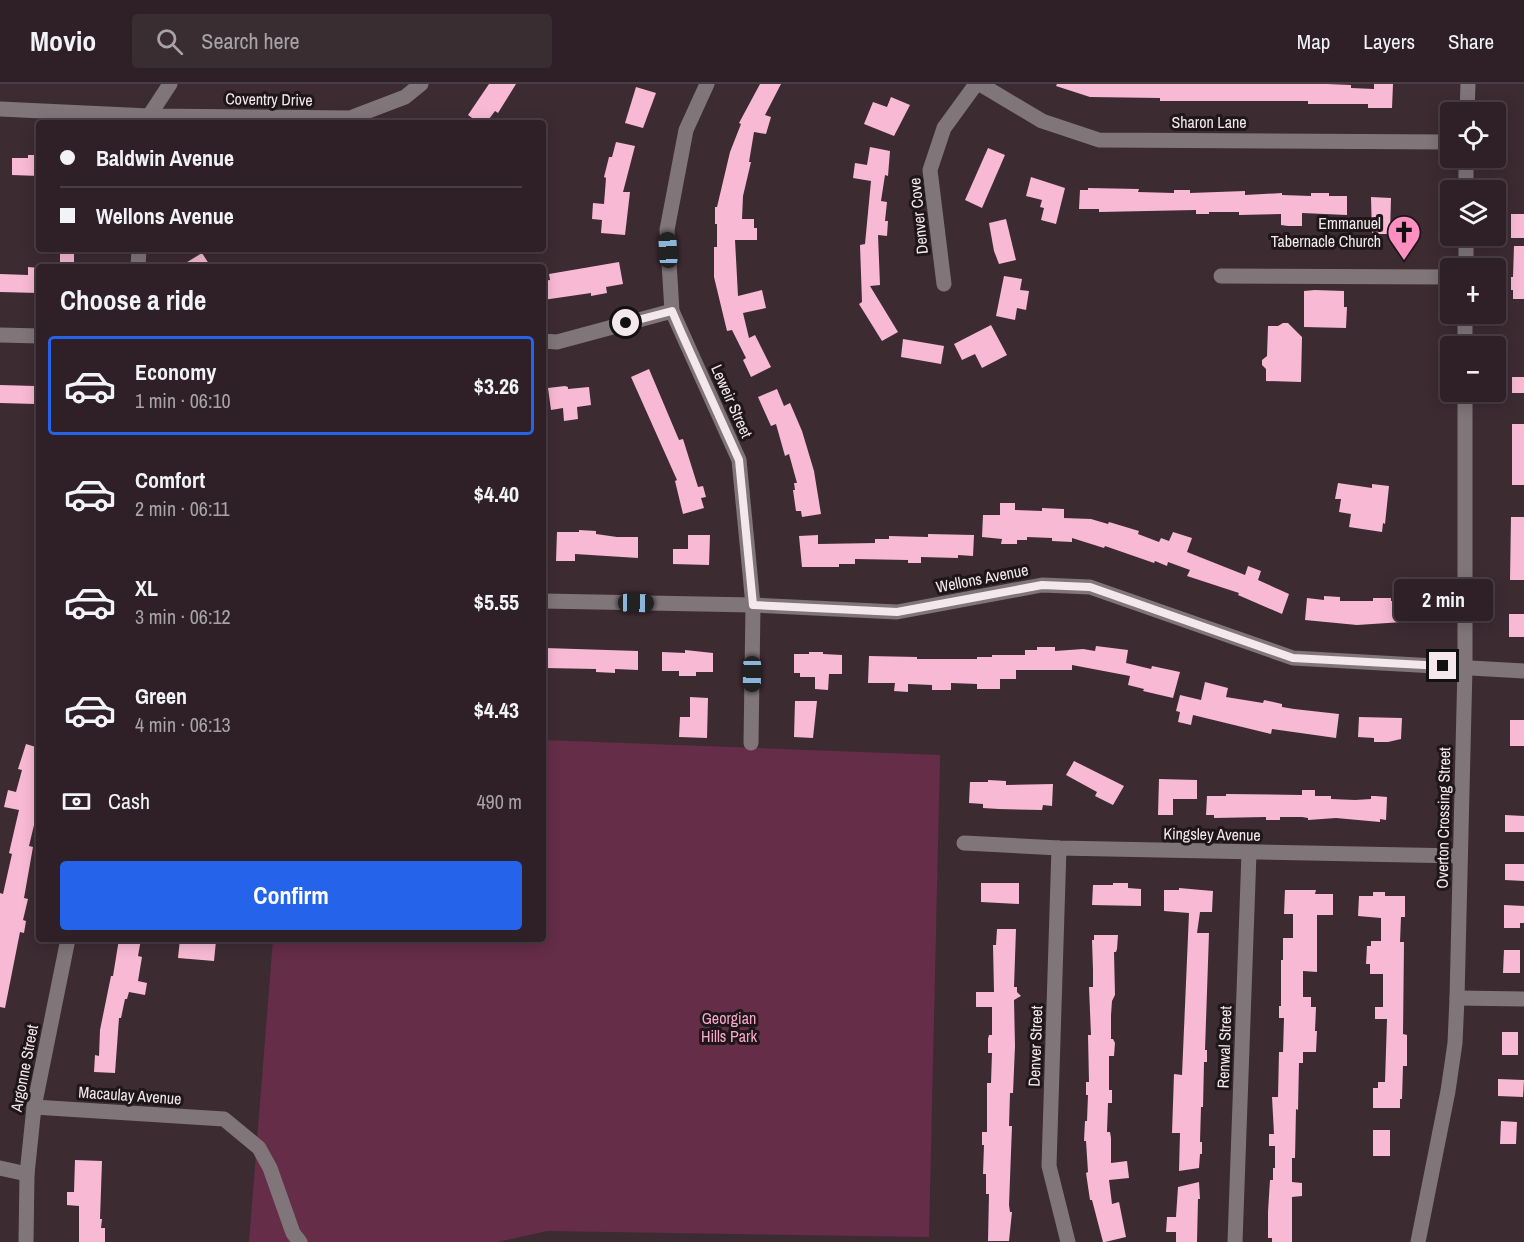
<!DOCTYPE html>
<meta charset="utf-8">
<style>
:root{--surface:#2e2026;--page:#3a2d32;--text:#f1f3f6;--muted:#a7a3a7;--line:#493e43;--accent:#2563eb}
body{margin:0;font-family:"Archivo Narrow",sans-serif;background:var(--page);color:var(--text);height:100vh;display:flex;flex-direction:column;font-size:22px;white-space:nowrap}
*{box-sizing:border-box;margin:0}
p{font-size:20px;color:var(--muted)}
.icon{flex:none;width:33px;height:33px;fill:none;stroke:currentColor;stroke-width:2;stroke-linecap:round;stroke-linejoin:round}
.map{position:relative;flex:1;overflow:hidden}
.drawer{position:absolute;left:36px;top:180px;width:510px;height:678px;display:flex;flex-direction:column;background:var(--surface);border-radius:6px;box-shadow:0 3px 15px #0003,0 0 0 2px var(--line)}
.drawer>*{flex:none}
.top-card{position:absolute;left:36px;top:36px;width:510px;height:132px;border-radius:6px;box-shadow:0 3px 15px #0003,0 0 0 2px var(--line);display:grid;align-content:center;height:132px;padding:0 24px;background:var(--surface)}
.buttons{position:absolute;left:1440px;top:18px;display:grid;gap:12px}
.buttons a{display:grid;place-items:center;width:66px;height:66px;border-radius:6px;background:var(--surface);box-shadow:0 3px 15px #0003,0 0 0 2px var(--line);font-size:30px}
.end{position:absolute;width:27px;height:27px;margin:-14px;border:8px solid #f4e8ed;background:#111;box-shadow:0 0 0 3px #111}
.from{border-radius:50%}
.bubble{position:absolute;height:42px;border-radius:6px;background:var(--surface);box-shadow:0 3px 15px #0003,0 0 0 2px var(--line);font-size:20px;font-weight:700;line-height:42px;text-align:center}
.car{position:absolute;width:18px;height:36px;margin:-18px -9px;border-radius:8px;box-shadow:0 0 4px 2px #0007;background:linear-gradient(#222 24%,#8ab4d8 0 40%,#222 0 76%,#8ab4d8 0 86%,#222 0)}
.top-card b{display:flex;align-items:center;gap:21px;height:57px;font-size:22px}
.top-card b+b{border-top:2px solid var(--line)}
.top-card i{width:15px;height:15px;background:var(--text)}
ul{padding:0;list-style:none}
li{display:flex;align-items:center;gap:18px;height:99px;margin:0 12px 9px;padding:0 12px;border:3px solid transparent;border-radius:6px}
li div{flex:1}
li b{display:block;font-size:22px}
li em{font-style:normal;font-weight:700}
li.active{border-color:var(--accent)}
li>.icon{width:54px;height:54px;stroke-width:1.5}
h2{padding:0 24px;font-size:27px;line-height:72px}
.pay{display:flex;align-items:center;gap:15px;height:66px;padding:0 24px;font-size:22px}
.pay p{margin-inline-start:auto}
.action{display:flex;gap:12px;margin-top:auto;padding:12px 24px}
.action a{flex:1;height:69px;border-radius:6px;background:var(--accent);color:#fff;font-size:24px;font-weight:700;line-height:69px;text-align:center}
header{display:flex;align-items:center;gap:36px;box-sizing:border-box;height:84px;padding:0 30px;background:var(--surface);border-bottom:2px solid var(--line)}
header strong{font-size:28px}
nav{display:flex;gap:33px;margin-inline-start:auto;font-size:21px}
.search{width:420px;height:54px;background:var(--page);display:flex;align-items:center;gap:15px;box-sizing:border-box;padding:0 21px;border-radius:6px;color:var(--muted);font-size:22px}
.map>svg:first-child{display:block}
</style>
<header>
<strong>Movio</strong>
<div class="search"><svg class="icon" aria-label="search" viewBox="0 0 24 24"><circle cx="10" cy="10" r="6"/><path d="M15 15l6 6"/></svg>Search here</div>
<nav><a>Map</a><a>Layers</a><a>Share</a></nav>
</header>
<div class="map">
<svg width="1524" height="1158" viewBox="0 0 1524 1158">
<rect width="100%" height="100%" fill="#3d2b32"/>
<polygon fill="#652d48" points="543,656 940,671 929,1153 547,1147 498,1158 249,1158 273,855 543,855"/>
<g fill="#f8b9d4">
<polygon points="489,0 516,0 498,29 495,27 486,39 479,39 468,31"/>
<polygon points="760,0 781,0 765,31 771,33 766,50 754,48 749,78 751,78 743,112 742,135 754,135 754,144 757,144 757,156 735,156 738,212 762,206 766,224 743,229 749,254 755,251 771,283 751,293 743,276 746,274 732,246 727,247 714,193 714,163 717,163 717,140 715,140 715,123 717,123 730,68 741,40 739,39"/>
<polygon points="1057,0 1327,0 1351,1 1351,4 1374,5 1374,0 1393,0 1392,24 1368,24 1368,20 1308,20 1308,17 1160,17 1160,14 1090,13 1056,2"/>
<polygon points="636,3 656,9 643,44 625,39"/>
<polygon points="891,13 910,21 894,52 864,40 873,18 887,23"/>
<polygon points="616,58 635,62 623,108 630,108 625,151 601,149 602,136 592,135 593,119 604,120 606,94 604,93 609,73 612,73"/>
<polygon points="870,63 890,67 888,92 885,91 881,117 887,118 885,137 888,137 887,152 878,151 880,201 870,202 898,248 882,257 859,220 862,218 860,161 865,160 871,97 853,94 855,79 867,81"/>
<polygon points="988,64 1005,71 982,124 965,116"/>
<polygon points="28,71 39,71 39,92 12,91 12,74 28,74"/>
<polygon points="1031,93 1065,104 1056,140 1041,136 1044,124 1040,123 1042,116 1026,112"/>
<polygon points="1088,104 1139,105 1138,108 1174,109 1174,106 1190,106 1190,109 1245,107 1245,111 1282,109 1282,111 1311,112 1311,109 1329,109 1329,112 1347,112 1347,131 1302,129 1302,142 1288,142 1281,141 1281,130 1239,131 1239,128 1209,128 1209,130 1196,130 1196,126 1099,128 1099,125 1079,125 1080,106 1088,106"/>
<polygon points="1371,113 1391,114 1390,150 1372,150"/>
<rect x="1511" y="130" width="13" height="24"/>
<polygon points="1006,135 1016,176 999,180 994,167 989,139"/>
<polygon points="1514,162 1524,162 1524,215 1513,215 1513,206 1511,206 1511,193 1513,193"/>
<rect x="60" y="166" width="14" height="16"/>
<polygon points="202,169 211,183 179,183"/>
<polygon points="619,178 623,200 606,203 607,209 591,212 591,209 543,216 543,197 550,196 549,190"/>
<polygon points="28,183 39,184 39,209 0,208 0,190 28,191"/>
<polygon points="1004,192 1022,195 1020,206 1029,207 1026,226 1017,224 1015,236 996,232"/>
<polygon points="1315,206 1344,207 1344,223 1347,223 1346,244 1304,243 1304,207"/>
<polygon points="1283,239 1288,239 1302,253 1301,298 1266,297 1266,285 1262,281 1262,276 1267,272 1268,242 1278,242"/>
<polygon points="991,241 1007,271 982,284 975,270 962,276 954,260"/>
<polygon points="903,255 944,262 941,280 901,273"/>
<polygon points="649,285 679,356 683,355 698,403 703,402 706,413 701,414 704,424 683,430 675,397 677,396 631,293"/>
<rect x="1512" y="293" width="12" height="16"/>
<polygon points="0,301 35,302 35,320 0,319"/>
<polygon points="565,302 568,303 568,305 589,303 591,321 577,323 578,335 564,337 563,324 551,326 548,304"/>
<polygon points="777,305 784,322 790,319 802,347 814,387 821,430 802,433 801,427 796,427 793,406 795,406 794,399 797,399 789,370 785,372 776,340 771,342 758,313"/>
<rect x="1512" y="340" width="12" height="61"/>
<polygon points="1338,399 1372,404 1372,400 1389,402 1385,440 1383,439 1382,448 1349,443 1351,430 1339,428 1341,415 1335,415"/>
<polygon points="1000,419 1015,419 1015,426 1042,427 1042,424 1064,425 1064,434 1091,435 1108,440 1109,438 1139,447 1138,450 1159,458 1161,454 1169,457 1173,448 1192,454 1187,468 1245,491 1248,482 1261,487 1258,496 1289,510 1282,530 1238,511 1239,509 1187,492 1190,486 1168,478 1167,482 1155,477 1154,479 1105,462 1104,464 1072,454 1072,458 1052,457 1052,454 1027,453 1027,456 1017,456 1017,460 1001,460 1002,455 982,453 983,431 1000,431"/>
<polygon points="1511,433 1524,433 1524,496 1510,496"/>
<polygon points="579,446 596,447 596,450 617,453 638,453 638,474 575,470 575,477 556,477 557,448 579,448"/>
<polygon points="928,450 974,451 973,472 958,471 958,474 921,473 921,479 908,479 908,476 855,475 855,480 839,480 839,483 802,483 799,452 818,451 818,460 875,459 875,455 889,455 889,452 928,453"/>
<polygon points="688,451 710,451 709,481 673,480 673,465 688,465"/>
<polygon points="1324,512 1340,513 1340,517 1373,517 1373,514 1391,514 1391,517 1403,517 1403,538 1357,541 1305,536 1307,514 1324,516"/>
<rect x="1509" y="530" width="15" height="23"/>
<polygon points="1096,562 1128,566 1126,579 1151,585 1152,582 1180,588 1173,614 1143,607 1144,605 1128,601 1130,592 1072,581 1072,586 1016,586 1016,595 1000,595 1000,605 977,605 977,600 951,599 951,606 932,606 932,601 908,600 908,608 894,607 895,599 868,599 869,572 917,573 917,575 977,575 977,573 992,573 992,571 1025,571 1025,566 1037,566 1037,563 1055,563 1055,567 1083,565 1095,567"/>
<polygon points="545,564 638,567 638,586 615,585 615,589 596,588 596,585 545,584"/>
<polygon points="685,566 713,569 713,588 696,588 696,592 679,592 679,587 662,587 662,568 685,569"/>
<polygon points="809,568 823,568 823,570 842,571 842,590 829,590 828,606 815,605 815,593 800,593 800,589 794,589 794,570 809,570"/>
<polygon points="1205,598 1228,604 1226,613 1263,619 1264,616 1282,620 1282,623 1294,625 1339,630 1336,654 1272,645 1271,650 1193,631 1191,641 1178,638 1180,628 1176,627 1180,611 1201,616"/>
<polygon points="690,613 708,614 707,654 679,653 680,633 690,633"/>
<polygon points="795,617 817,617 813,654 794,653"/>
<polygon points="1359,633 1402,634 1401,655 1388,658 1374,658 1374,654 1358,653"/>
<rect x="1510" y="636" width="14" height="26"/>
<polygon points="26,660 39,664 39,720 29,762 33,763 24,814 28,815 23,836 26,837 24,849 20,848 5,924 0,923 0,809 3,810 12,770 9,769 19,726 4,723 8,706 16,708 22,686 18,685"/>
<polygon points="1074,677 1124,702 1113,721 1095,712 1097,708 1066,691"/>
<polygon points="1159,695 1197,696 1197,715 1173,715 1173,731 1158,731"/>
<polygon points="988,696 1006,697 1006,701 1053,700 1052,722 1043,721 1042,726 999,725 983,724 983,720 969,719 970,698 988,698"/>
<polygon points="1302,706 1315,706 1315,712 1331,712 1331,715 1355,716 1371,715 1371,712 1375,712 1387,713 1386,736 1380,735 1380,738 1336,734 1308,736 1308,734 1302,733 1280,733 1280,736 1266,736 1266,733 1214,734 1214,731 1206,731 1207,712 1226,712 1226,710 1302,711"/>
<polygon points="1505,731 1524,732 1524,748 1505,748"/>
<polygon points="1505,780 1524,780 1524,797 1505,796"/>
<polygon points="981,799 1019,799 1019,820 981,818"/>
<polygon points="1113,799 1128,799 1128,804 1141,805 1141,822 1092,821 1093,801 1113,801"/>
<polygon points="1179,804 1213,807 1212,828 1200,828 1197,849 1209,849 1205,966 1207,966 1207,978 1204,978 1203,1023 1201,1023 1200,1058 1202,1058 1202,1070 1200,1070 1199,1084 1179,1087 1180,1049 1172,1049 1174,990 1182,991 1189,829 1164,827 1164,806 1179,806"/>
<polygon points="1285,806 1316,806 1315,810 1333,810 1333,831 1317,831 1317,888 1303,887 1303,913 1311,913 1311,923 1316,923 1315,947 1317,947 1316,968 1303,968 1303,979 1299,979 1298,1026 1296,1025 1295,1074 1292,1074 1292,1098 1302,1099 1302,1112 1292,1113 1292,1158 1272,1158 1272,1154 1268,1154 1268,1128 1270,1096 1273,1096 1273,1084 1275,1084 1275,1062 1269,1062 1269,1050 1274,1050 1272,1013 1278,1013 1279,968 1283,968 1284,934 1279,934 1279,922 1281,922 1281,876 1283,876 1283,854 1293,854 1293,830 1284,830"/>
<polygon points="1373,808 1385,808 1385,812 1405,812 1405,833 1401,833 1400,858 1404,858 1403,950 1407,951 1407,982 1403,982 1402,1015 1400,1015 1400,1024 1373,1024 1373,1004 1378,1004 1378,998 1385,998 1387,935 1375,935 1375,923 1383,923 1383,890 1370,890 1370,880 1366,880 1367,862 1371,862 1371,857 1381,857 1381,834 1358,832 1359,812 1373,812"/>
<polygon points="1504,821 1524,822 1524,839 1520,839 1520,844 1504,844"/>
<polygon points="997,845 1016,845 1014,903 1017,903 1017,908 1021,912 1014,916 1015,962 1013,1009 1010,1009 1009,1042 1012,1042 1009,1121 1010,1128 1012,1128 1009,1157 988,1157 989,1110 986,1110 986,1090 983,1090 984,1061 982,1061 982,1048 987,1048 987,999 991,999 992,969 988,969 988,955 989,951 992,951 992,923 976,923 976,908 994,908 993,861 996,861"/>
<polygon points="1094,851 1118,851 1117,865 1116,868 1114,868 1115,911 1112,917 1111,931 1111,955 1113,955 1115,959 1114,972 1109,972 1109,1006 1112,1006 1112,1019 1108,1019 1107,1048 1110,1048 1111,1054 1111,1079 1127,1077 1129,1094 1109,1096 1112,1120 1119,1118 1126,1153 1105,1158 1103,1158 1092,1116 1090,1116 1086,1089 1088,1088 1086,1057 1084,1057 1085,1037 1087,1037 1088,1011 1086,1011 1086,998 1089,998 1088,951 1091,951 1089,903 1093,903 1093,886 1092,856 1094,856"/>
<polygon points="119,855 141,855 138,872 142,873 138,897 147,899 145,911 129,908 127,915 125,915 121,934 119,934 115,989 94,988 95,971 99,972 100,946 111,892 113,892"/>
<polygon points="180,855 216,857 214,877 178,874"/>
<polygon points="1504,866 1520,866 1520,889 1503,889"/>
<rect x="1502" y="948" width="16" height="23"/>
<polygon points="1498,995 1524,996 1523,1013 1498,1012"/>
<polygon points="1501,1037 1517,1038 1516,1060 1500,1060"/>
<rect x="1373" y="1046" width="17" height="26"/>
<polygon points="75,1076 102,1077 100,1135 102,1135 101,1144 105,1144 105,1158 79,1158 79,1122 67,1121 67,1108 74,1108"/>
<polygon points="1199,1098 1200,1115 1198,1115 1197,1158 1176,1158 1176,1148 1166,1148 1167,1133 1176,1133 1178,1103"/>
</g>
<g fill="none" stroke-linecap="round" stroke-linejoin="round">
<g stroke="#80767a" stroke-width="15">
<polyline points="707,0 686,46 667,146 672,227 739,376 753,521 751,659"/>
<polyline points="980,0 1042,37 1099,56 1450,58"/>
<polyline points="0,25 149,32 350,34 405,13 421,0"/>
<polyline points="1467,28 1468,0"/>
<polyline points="149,39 149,32 170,0"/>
<polyline points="1466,106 1466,74"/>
<polyline points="138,183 139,165"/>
<polyline points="1466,184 1466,152"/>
<polyline points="1221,192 1450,193"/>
<polyline points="944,200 930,86 944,44 976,0"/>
<polyline points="0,251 39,252"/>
<polyline points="543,257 557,258 672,227"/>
<polyline points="1465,262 1465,230"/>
<polyline points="543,517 753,521 897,528 1042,501 1090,503 1293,574 1524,587"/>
<polyline points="964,759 1059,764 1460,772"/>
<polyline points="1059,764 1049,1082 1068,1158"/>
<polyline points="1457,914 1524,915"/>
<polyline points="34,1023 224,1035 259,1064 270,1084 293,1149 300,1158"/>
<polyline points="0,1084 27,1090"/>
<polyline points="26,1158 27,1090 34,1023 68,855"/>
<polyline points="1235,1158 1249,769"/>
<polyline points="1418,1158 1448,1007 1455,959 1457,914 1465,583 1465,308"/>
</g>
</g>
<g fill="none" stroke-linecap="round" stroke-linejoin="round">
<polyline stroke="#f4e8ed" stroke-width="8" points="626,239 672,227 681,248 739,376 753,521 897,528 1042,501 1090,503 1293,574 1443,582"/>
</g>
<defs>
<symbol id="church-pin" viewBox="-11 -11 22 30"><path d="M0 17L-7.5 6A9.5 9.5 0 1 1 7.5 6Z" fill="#fd8fc1" stroke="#1e1619"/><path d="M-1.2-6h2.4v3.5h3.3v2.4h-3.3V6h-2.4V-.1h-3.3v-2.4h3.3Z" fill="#111"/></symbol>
</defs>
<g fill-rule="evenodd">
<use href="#church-pin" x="1385" y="129" width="38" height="52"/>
</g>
<g text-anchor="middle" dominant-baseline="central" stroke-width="6" stroke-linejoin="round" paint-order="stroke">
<g font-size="16" fill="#f4e8ed" stroke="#1e1619">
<text transform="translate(269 15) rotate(1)">Coventry Drive</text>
<text x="1209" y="38">Sharon Lane</text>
<text transform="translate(918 132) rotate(-96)">Denver Cove</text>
<text transform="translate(732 317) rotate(66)">Leweir Street</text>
<text transform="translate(982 494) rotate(-11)">Wellons Avenue</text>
<text transform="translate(1443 734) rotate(-89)">Overton Crossing Street</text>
<text transform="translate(1212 750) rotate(1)">Kingsley Avenue</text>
<text transform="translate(1035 962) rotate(-88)">Denver Street</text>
<text transform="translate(1224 963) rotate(-88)">Renwal Street</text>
<text transform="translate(24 984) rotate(-79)">Argonne Street</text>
<text transform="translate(130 1011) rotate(4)">Macaulay Avenue</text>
</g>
<g font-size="16" fill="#f4e8ed" stroke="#1e1619" text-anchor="end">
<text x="1381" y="139">Emmanuel<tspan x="1381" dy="18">Tabernacle Church</tspan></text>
</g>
<g font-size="16" fill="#f9a8cb" stroke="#1e1619">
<text x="729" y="934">Georgian<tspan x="729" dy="18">Hills Park</tspan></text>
</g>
</g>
</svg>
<div class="buttons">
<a><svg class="icon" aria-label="locate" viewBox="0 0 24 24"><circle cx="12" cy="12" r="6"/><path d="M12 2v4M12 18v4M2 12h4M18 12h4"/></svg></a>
<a><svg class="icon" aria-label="layers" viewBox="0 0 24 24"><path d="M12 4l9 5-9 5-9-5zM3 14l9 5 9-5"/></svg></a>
<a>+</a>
<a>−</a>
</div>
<i class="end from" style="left:626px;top:239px"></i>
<i class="end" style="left:1443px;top:582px"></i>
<div class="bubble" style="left:1394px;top:495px;width:99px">2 min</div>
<i class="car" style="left:668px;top:166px;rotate:357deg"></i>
<i class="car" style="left:636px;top:519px;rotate:91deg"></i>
<i class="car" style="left:752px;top:590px;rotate:181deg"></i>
<div class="top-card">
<b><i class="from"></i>Baldwin Avenue</b>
<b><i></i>Wellons Avenue</b>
</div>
<section class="drawer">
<h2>Choose a ride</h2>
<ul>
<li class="active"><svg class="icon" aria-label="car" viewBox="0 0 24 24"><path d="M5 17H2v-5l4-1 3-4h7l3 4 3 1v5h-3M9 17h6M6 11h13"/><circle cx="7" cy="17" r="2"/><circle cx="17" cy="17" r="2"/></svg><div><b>Economy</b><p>1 min · 06:10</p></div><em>$3.26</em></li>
<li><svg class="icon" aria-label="car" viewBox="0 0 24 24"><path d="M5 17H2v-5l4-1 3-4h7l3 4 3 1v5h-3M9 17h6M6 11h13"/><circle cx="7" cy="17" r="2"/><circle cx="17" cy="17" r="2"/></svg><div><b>Comfort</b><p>2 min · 06:11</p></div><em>$4.40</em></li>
<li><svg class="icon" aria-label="car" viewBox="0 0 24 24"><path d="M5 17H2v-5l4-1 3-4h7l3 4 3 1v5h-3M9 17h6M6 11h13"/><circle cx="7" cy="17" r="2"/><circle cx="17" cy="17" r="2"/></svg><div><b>XL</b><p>3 min · 06:12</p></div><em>$5.55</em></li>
<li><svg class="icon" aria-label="car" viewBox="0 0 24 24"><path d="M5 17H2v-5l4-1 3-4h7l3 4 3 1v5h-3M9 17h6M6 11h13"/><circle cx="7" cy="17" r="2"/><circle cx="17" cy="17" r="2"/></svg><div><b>Green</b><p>4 min · 06:13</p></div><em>$4.43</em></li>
</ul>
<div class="pay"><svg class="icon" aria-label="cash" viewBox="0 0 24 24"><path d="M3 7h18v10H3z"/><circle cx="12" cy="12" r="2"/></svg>Cash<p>490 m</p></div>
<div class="action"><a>Confirm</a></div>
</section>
</div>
